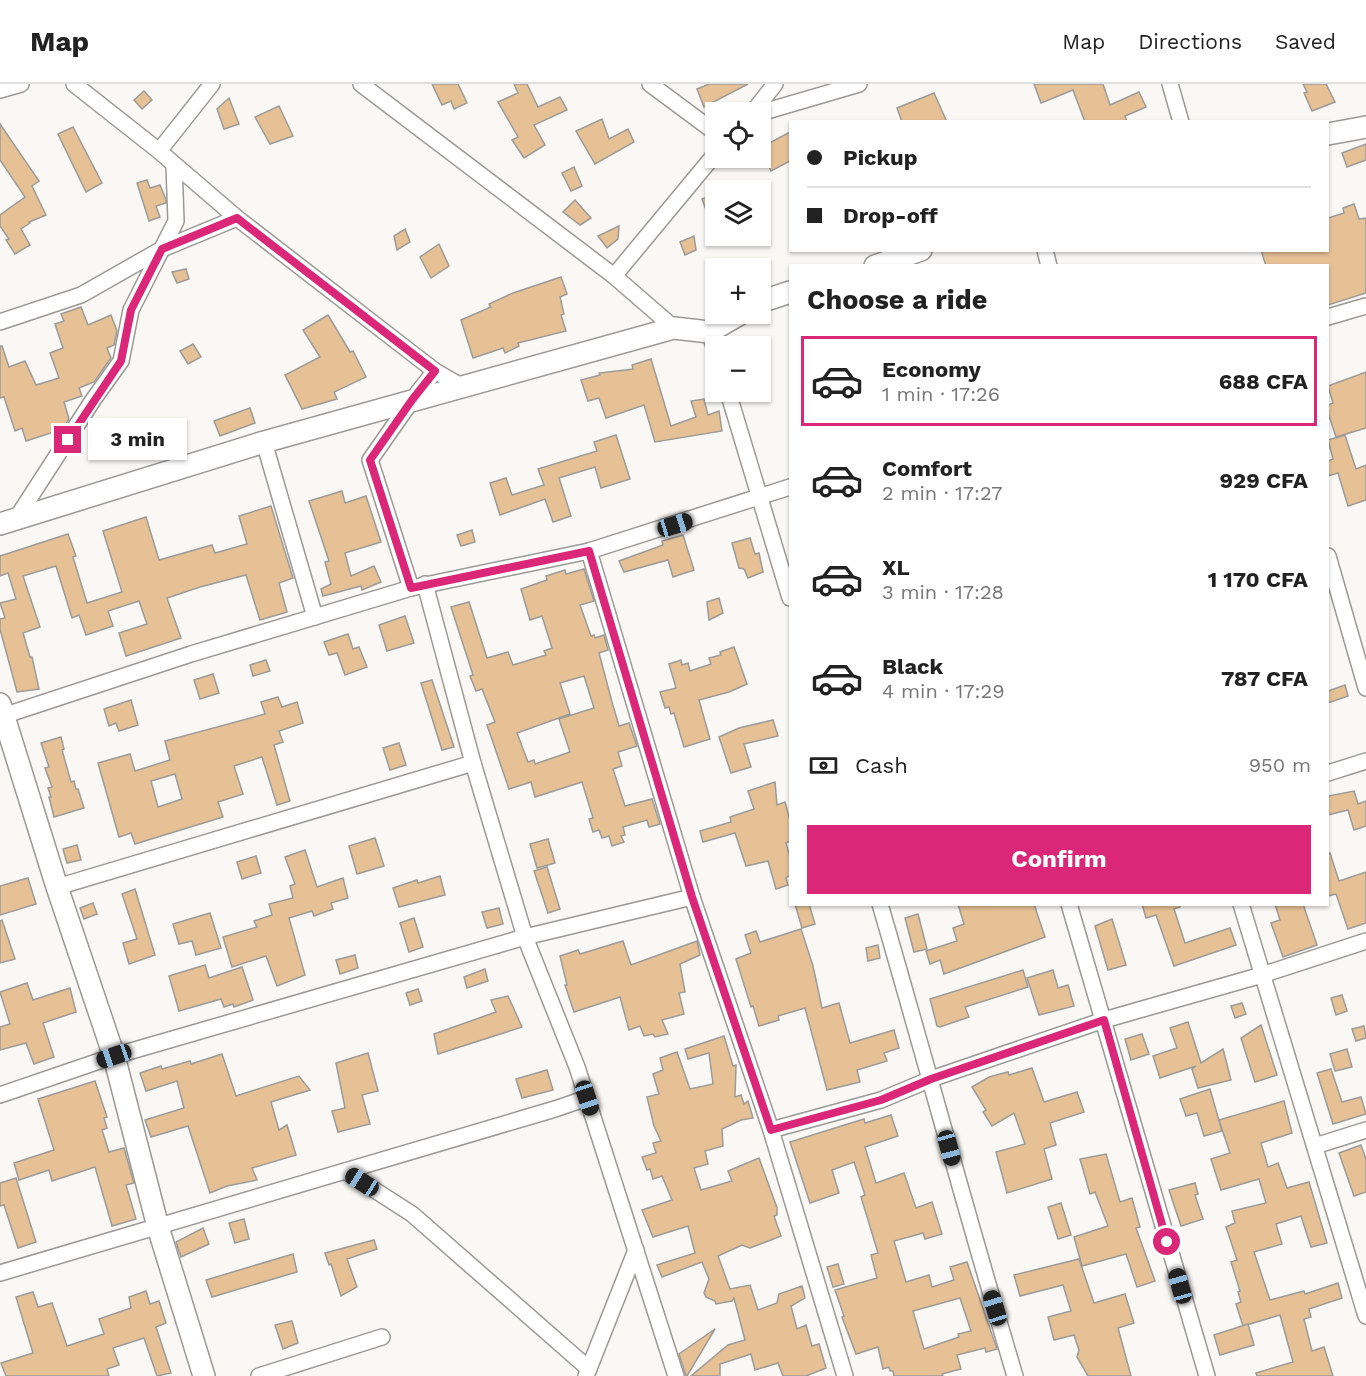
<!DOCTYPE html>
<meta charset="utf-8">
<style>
:root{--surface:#fff;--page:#f2f2f2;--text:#222;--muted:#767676;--line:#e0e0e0;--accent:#db2777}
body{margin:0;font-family:"Work Sans",sans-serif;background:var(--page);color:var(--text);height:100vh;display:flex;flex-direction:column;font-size:22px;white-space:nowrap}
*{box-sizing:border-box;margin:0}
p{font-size:20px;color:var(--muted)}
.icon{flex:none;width:33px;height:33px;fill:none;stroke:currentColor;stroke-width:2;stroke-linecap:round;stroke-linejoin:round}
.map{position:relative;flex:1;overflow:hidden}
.details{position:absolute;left:789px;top:180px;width:540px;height:642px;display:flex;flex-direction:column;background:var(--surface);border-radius:0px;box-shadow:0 2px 4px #0004}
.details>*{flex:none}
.guide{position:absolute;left:789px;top:36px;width:540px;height:132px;border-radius:0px;box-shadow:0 2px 4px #0004;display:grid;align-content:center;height:132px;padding:0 18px;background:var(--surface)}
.fabs{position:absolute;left:705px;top:18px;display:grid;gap:12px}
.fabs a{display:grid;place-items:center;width:66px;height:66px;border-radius:0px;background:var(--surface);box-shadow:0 2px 4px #0004;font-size:30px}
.end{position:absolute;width:27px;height:27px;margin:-14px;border:8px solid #db2777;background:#fff;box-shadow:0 0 0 3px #fff}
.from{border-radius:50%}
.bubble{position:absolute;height:42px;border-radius:0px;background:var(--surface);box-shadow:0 2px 4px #0004;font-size:20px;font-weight:700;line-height:42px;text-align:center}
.car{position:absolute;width:18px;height:36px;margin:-18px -9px;border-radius:8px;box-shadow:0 0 4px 2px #0007;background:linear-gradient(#222 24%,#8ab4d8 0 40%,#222 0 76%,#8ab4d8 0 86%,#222 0)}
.guide b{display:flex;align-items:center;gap:21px;height:57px;font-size:22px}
.guide b+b{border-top:2px solid var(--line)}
.guide i{width:15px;height:15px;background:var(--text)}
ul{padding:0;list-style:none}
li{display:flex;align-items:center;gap:18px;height:90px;margin:0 12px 9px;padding:0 6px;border:3px solid transparent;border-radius:0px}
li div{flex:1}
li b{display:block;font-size:22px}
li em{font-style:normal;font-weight:700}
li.on{border-color:var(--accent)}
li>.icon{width:54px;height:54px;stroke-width:1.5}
h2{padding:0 18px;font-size:27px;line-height:72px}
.pay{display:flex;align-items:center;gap:15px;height:66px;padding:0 18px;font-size:22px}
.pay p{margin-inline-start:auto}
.button{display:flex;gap:12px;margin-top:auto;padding:12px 18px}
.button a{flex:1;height:69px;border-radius:0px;background:var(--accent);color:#fff;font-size:24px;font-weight:700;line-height:69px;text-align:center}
header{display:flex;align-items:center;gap:36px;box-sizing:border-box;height:84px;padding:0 30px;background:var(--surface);border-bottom:2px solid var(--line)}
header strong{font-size:28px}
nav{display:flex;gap:33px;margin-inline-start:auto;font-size:21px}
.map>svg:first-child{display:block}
</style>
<header>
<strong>Map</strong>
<nav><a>Map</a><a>Directions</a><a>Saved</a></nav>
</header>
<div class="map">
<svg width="1366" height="1292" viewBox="0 0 1366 1292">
<rect width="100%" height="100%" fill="#faf8f5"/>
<g fill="#e7c196" stroke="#9d9b98" stroke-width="1.5" fill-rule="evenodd">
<polygon points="432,0 458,0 467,19 454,25 451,17 442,21"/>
<polygon points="514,0 527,0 538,23 560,13 567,26 534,41 545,61 524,74 512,56 518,53 498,18 518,9"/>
<polygon points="709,0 748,0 704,23 697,5"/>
<polygon points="1034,0 1103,0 1110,21 1139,8 1146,23 1125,32 1127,38 1085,38 1073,6 1041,19"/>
<polygon points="1303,0 1326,0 1335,18 1312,27 1304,9 1307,8"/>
<polygon points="144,7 152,16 142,25 134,16"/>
<polygon points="934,9 947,38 902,38 897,24"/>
<polygon points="229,14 239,40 224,45 217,25"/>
<polygon points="279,22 293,52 270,60 255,33"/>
<polygon points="602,35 609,55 628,45 634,58 595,80 576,47"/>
<polygon points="0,40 39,97 32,102 46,131 29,138 30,139 21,145 30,161 15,170 6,156 9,155 0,142 0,131 25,113 0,76"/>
<polygon points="73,43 102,99 86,108 58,50"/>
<polygon points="790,48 790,77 771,87 760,64"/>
<polygon points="1366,60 1366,76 1347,83 1342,69"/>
<polygon points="574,83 582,102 571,107 562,89"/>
<polygon points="147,96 150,104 160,101 166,116 166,119 156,122 160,133 149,137 137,99"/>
<polygon points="716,110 716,148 714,148 702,115"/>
<polygon points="575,116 591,134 580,141 563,128"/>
<polygon points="1354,120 1359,135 1366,134 1366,209 1328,221 1328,182 1266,182 1261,166 1328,166 1328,134 1344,129 1343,124"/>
<polygon points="619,142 618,155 607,164 598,152"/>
<polygon points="405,145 410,158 397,166 394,152"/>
<polygon points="694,152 696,166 685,171 680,158"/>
<polygon points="439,160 449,182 431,194 420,173"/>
<polygon points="186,185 189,195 177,199 172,188"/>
<polygon points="561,193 567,210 560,213 564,230 561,231 566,247 518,259 519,262 505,269 503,264 473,274 461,236 491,223 489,220 513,209"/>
<polygon points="81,223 88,241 111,231 117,247 114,261 107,264 111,274 94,298 79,304 82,312 64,318 69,335 65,341 54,345 54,348 26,357 22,344 15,347 4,313 0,314 0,262 2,262 9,283 25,277 36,301 59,294 50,269 63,264 55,240 64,237 61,230"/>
<polygon points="328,231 350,268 353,267 366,293 334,308 337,315 302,325 285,291 320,273 303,246"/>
<polygon points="193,260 201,273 188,280 180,267"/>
<polygon points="651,275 671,342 696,333 691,317 704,315 708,331 719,327 722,347 655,358 644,321 606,334 599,314 588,317 581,296 600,291 599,289 633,285 632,281"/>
<polygon points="1366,288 1366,344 1336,353 1328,329 1328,321 1333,319 1328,302"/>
<polygon points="250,324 255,339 220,352 214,337"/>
<polygon points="616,351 630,395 601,404 595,383 559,394 571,432 553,438 545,415 500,431 490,399 506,394 512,411 544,401 538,385 597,367 594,358"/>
<polygon points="1345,351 1356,385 1366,381 1366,416 1348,422 1338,389 1328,392 1328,377 1333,375 1328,356"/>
<polygon points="342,407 345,419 366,412 381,458 345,469 351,492 374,482 381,498 362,506 361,502 323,512 321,505 331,500 325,478 329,477 309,417"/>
<polygon points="271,422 293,494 279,499 287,528 260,536 246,491 200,503 167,514 181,554 126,572 119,549 147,540 139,517 108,527 113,542 86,551 79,531 72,534 56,482 23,492 40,543 23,549 30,573 32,573 39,605 17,608 0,545 0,535 5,534 0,519 16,515 8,489 0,492 0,472 68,450 76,472 73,473 87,519 122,508 103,447 146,433 159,476 212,461 215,469 247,460 239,432"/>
<polygon points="472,446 475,458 461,462 457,451"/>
<polygon points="683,451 694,486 673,493 668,476 624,488 619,477 663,461 662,457"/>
<polygon points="750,454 755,470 759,469 763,488 748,494 744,485 739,484 732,459"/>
<path d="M 584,485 L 594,517 L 580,521 L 591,552 L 594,551 L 595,554 L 604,551 L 608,566 L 599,569 L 612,618 L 619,642 L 629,639 L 637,662 L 618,668 L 622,682 L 613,685 L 625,722 L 652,715 L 660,740 L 649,743 L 647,736 L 623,743 L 625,751 L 621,752 L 624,758 L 612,762 L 609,752 L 602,754 L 599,746 L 593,748 L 589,735 L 593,734 L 582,698 L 535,713 L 531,698 L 509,705 L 487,641 L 495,638 L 482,605 L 476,607 L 470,592 L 473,591 L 451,523 L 469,518 L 487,574 L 508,568 L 513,581 L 546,571 L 544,567 L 552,564 L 542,532 L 530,536 L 521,505 L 547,496 L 546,492 L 565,486 L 566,490 ZM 584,592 L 594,624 L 559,635 L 570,668 L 535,680 L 534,676 L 528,678 L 517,649 L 570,630 L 560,599 Z"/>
<polygon points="719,514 723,529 709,536 707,518"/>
<polygon points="405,532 414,559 387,567 379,541"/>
<polygon points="348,550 353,565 359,563 367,583 345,591 337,569 329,571 324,558"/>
<polygon points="734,563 747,600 729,608 699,616 710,655 684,663 674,629 671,630 669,623 665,624 660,608 676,604 669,580 681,576 682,581 688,579 690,587 711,580 709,574 721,571 720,568"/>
<polygon points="266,576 270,587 253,592 250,581"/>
<polygon points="213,590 219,609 200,615 194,596"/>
<polygon points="432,596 454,663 442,666 421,599"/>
<polygon points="1345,601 1348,612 1328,619 1328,607"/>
<path d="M 278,613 L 282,623 L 297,618 L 303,639 L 279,647 L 283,658 L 274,661 L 290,717 L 277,721 L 262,673 L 234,682 L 243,710 L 218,718 L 223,733 L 135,760 L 131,749 L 119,753 L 98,679 L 130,670 L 135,687 L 170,676 L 165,657 L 265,630 L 261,618 ZM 175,690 L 182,715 L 158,723 L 151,697 Z"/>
<polygon points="131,616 138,641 119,647 116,639 109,642 104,625"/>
<polygon points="773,636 778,652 744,660 751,683 731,689 719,653 739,644"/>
<polygon points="61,653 64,665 62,666 71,698 74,697 76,705 78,705 84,724 54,733 49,713 51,713 48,704 52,703 45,684 49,683 41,659"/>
<polygon points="399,659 406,681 390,686 383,664"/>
<polygon points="775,698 777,721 785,718 790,736 790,757 786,759 790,773 790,791 786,794 788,801 776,805 768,777 746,782 735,749 703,758 700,747 731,738 730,733 754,725 748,707"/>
<polygon points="1354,707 1358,720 1366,717 1366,742 1354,746 1348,726 1328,731 1328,712"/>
<polygon points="375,754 384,782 357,790 349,762"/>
<polygon points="548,755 555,779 537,784 530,760"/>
<polygon points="77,761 81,776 67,779 63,765"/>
<polygon points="305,766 317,803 343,794 348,814 331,819 333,825 314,832 312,827 289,834 305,891 277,902 266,872 232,883 223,853 257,843 254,837 272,831 269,820 293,814 290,802 295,800 285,773"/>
<polygon points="1330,769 1339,797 1366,788 1366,839 1348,845 1336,810 1328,812 1328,770"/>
<polygon points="256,772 261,789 242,795 237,778"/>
<polygon points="547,783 560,825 548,829 534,787"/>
<polygon points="440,792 445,811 399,823 393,804 417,796 418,799"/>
<polygon points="28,794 36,820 0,831 0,802"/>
<polygon points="135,805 155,871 129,880 123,859 137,855 122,810"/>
<polygon points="93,819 97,830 84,835 80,824"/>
<polygon points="795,820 809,820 815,840 802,844"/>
<polygon points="958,820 1034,820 1045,853 944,890 940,876 930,880 926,867 957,857 953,844 964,840"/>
<polygon points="1142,820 1180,820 1180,823 1174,825 1185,859 1230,844 1236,861 1174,882 1156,831 1146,834"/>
<polygon points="1275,820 1303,820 1317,861 1283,873 1271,839 1280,836"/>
<polygon points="499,824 503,840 487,844 482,828"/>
<polygon points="210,829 221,864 196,871 192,857 179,860 173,840"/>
<polygon points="918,830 927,865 914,868 905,834"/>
<polygon points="414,834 423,863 409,868 400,839"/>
<polygon points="1112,835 1126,881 1108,886 1095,842"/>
<polygon points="2,836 15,875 0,879 0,837"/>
<polygon points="801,845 813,882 822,924 839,919 850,959 894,946 899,964 884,969 887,977 857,986 860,998 827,1006 805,924 778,932 779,936 759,942 753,922 751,923 736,875 751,869 745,851 756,847 760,858"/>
<polygon points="623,857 631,881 697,857 700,871 680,880 685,908 679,909 684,930 662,936 668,950 655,953 653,950 644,952 640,942 629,946 620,913 574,928 565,901 567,901 560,872 578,866 580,870"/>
<polygon points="878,861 880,874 868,877 866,864"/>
<polygon points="355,871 358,884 340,890 336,876"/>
<polygon points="205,881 209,894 242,883 253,916 234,923 233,920 224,923 221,915 179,927 169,892"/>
<polygon points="485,885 488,897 467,904 464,893"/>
<polygon points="1023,886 1028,903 965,923 969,933 940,943 937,942 930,915"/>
<polygon points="1053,886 1058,904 1068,901 1074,922 1039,931 1027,894"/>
<polygon points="27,899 33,916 70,904 76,928 43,939 54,973 34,980 26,959 0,966 0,943 10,940 0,908"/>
<polygon points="418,905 422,917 410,921 406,909"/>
<polygon points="1342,911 1347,927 1336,931 1331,914"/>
<polygon points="508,912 522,943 438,970 434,950 496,928 491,916"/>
<polygon points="1242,919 1246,930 1235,934 1231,922"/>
<polygon points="1188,938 1201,979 1223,965 1231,996 1198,1004 1192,985 1196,982 1160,994 1153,972 1177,964 1170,944"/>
<polygon points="1261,941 1277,991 1255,998 1241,954"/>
<polygon points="1364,942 1366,954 1356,957 1352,945"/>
<polygon points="1142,950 1149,970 1131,976 1125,955"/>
<polygon points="724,952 733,982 736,981 735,1013 741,1011 744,1020 748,1017 753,1034 741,1036 722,1045 723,1062 705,1067 708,1080 694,1084 701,1106 732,1097 728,1087 759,1074 777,1124 777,1131 774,1132 781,1152 750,1164 742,1161 718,1172 730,1205 750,1201 758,1226 777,1219 779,1210 802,1202 805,1214 791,1222 797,1245 806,1241 812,1262 819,1260 826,1284 806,1292 783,1292 778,1279 755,1286 751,1270 720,1280 720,1292 691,1292 728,1261 745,1256 734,1214 732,1217 716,1220 715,1217 706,1213 704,1209 709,1195 702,1178 662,1193 657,1181 695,1169 688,1142 653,1153 642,1126 672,1116 662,1092 653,1095 650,1085 647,1086 642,1073 656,1069 653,1059 661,1057 654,1042 647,1013 659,1010 653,990 663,986 660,974 677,968 690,1005 713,1000 709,969 688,975 685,965"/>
<polygon points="1347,965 1352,983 1335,987 1330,970"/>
<polygon points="368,969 378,1007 362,1011 370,1040 338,1048 332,1027 345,1024 336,979"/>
<polygon points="222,970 236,1012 299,992 310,1006 271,1018 279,1046 287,1041 296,1071 252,1084 257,1096 227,1102 210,1109 188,1042 151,1053 145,1036 184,1024 177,997 146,1007 140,989 161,982 162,985 190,977 191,980"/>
<polygon points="1032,984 1044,1018 1077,1008 1084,1028 1050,1039 1056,1061 1044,1065 1052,1095 1007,1109 996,1068 1025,1060 1014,1029 992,1042 983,1028 986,1026 972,1003 989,993 1008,988 1009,991"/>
<polygon points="1331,985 1342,1018 1361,1013 1366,1030 1333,1040 1317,989"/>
<polygon points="547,986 553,1006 522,1014 516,995"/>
<polygon points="95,997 107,1033 104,1034 107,1044 102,1046 109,1068 124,1064 134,1099 126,1101 136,1135 112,1142 95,1083 52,1097 49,1086 19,1096 14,1079 54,1066 38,1015"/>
<polygon points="1210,1005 1222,1047 1204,1052 1197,1029 1186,1032 1180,1015"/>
<polygon points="1284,1017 1292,1049 1261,1059 1268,1083 1278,1079 1287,1104 1309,1098 1327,1159 1311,1163 1301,1132 1276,1140 1282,1160 1254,1168 1270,1216 1304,1207 1305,1210 1338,1199 1342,1214 1309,1225 1311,1233 1304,1235 1312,1267 1324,1263 1333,1292 1257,1292 1256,1289 1293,1278 1280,1231 1243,1242 1236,1220 1241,1218 1238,1208 1240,1207 1231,1178 1237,1176 1226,1143 1235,1139 1232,1127 1266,1119 1259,1095 1221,1106 1211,1075 1230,1069 1219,1036"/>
<path d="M 891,1031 L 898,1052 L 865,1063 L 876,1099 L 904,1089 L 916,1124 L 932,1118 L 942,1150 L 925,1155 L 923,1149 L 894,1157 L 906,1198 L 929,1191 L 932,1203 L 954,1196 L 950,1183 L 967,1178 L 997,1265 L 986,1268 L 985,1264 L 957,1271 L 961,1285 L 942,1290 L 943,1292 L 894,1292 L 893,1287 L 890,1287 L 889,1283 L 883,1285 L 878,1263 L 856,1270 L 842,1233 L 844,1232 L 835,1206 L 877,1194 L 871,1171 L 878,1169 L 861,1113 L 865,1111 L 854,1078 L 832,1086 L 839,1109 L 810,1119 L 790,1058 L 864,1035 L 865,1039 ZM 960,1214 L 971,1247 L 958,1250 L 959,1253 L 924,1265 L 913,1227 Z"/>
<polygon points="1361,1061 1366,1075 1366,1108 1354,1112 1339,1069"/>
<polygon points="1106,1070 1120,1118 1132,1114 1140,1143 1136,1144 1155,1197 1137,1203 1126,1170 1082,1182 1074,1153 1108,1142 1095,1108 1090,1110 1080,1075"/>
<polygon points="16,1094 36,1158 18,1164 4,1121 0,1122 0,1099"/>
<polygon points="1195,1099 1198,1110 1195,1111 1203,1135 1181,1142 1169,1106"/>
<polygon points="1061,1119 1071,1151 1058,1155 1048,1123"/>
<polygon points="244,1135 249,1155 235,1159 229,1139"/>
<polygon points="203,1144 209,1160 181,1173 176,1158"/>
<polygon points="374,1156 377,1165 347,1175 357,1203 341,1212 331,1180 329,1181 325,1169"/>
<polygon points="293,1170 297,1188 212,1213 206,1196"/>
<polygon points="1079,1175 1094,1219 1125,1210 1134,1239 1118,1244 1131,1292 1088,1292 1077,1273 1079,1266 1074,1251 1054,1256 1048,1233 1071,1227 1063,1201 1020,1212 1014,1191"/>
<polygon points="838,1180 844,1200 833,1203 827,1183"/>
<polygon points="146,1207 150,1220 159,1217 166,1239 156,1243 171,1289 157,1292 144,1254 113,1264 119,1281 107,1285 109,1292 6,1292 1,1279 33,1269 16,1213 33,1208 38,1223 52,1219 67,1262 104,1250 99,1235 131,1224 129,1213"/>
<polygon points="292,1237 298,1259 283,1265 275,1241"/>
<polygon points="1248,1240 1254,1261 1220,1271 1214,1251"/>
<polygon points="715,1245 687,1292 686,1292 679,1270"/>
</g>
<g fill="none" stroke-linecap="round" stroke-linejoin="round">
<defs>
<g id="street">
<polyline points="74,0 159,67 237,134 435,287 461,302"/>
<polyline points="361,0 614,192 674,244"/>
<polyline points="650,0 716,49"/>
<polyline points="1170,0 1181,38"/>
<polyline points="0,6 21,0"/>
<polyline points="753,28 775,0"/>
<polyline points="760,29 859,0"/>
<polyline points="159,67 212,0"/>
<polyline points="1045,166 1049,182"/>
<polyline points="614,192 716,69"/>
<polyline points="1328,233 1366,222"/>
<polyline points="0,238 81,211 162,165 237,134"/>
<polyline points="709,248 716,268"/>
<polyline points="728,308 790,514"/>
<polyline points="264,358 315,533"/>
<polyline points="16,435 93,316 121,277 131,226 176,137 174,81"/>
<polyline points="589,467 692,813 771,1046 845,1292"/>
<polyline points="1328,472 1366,604"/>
<polyline points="425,500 473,679 525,853 577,983 676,1292"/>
<polyline points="411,504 370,376 412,316 435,287"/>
<polyline points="0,633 191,570 411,504 589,467 790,403"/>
<polyline points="1328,689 1366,677"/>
<polyline points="57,803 473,679"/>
<path d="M 880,820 C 926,978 968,1135 1015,1292"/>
<polyline points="1069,820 1207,1292"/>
<polyline points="1241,820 1366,1232"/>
<polyline points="0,1011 114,972 525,853 692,813"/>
<polyline points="771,1046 881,1016 931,995 1104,936 1262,891 1366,857"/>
<polyline points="1315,1062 1366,1046"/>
<polyline points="345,1087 412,1130 589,1285"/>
<polyline points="0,1189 555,1025 587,1014"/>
<polyline points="259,1292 382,1253"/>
<polyline points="586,1292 636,1166"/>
</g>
<g id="secondary">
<polyline points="1328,50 1366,43"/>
<polyline points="875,182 921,166"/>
<polyline points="760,218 790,208"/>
<polyline points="0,440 264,358 674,244 709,248 740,230"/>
<polyline points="0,620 57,803 114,972 158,1143 204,1292"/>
</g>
</defs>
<use href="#street" stroke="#9b9996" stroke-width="18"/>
<use href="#secondary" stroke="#9b9996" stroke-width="24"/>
<use href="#street" stroke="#fff" stroke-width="15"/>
<use href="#secondary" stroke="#fff" stroke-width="21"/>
</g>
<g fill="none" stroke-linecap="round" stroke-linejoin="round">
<polyline stroke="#db2777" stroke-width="8" points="68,356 121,277 131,226 162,165 237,134 435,287 412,316 370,376 411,504 589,467 692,813 771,1046 881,1016 931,995 1104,936 1167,1158"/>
</g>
</svg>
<div class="fabs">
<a><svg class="icon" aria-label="locate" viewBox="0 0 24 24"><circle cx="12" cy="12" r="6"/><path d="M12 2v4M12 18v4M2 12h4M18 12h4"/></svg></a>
<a><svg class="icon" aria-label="layers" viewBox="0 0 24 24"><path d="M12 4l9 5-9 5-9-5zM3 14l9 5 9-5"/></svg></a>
<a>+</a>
<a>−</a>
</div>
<i class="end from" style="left:1167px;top:1158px"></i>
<i class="end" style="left:68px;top:356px"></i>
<div class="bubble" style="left:88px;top:334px;width:99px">3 min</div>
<i class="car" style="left:675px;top:441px;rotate:73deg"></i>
<i class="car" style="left:114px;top:972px;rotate:251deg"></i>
<i class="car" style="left:587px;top:1014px;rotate:162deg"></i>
<i class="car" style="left:949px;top:1064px;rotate:165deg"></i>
<i class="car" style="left:362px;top:1098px;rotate:302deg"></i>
<i class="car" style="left:1180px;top:1202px;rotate:344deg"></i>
<i class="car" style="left:995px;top:1224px;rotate:343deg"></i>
<div class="guide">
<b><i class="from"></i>Pickup</b>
<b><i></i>Drop-off</b>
</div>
<section class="details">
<h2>Choose a ride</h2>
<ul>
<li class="on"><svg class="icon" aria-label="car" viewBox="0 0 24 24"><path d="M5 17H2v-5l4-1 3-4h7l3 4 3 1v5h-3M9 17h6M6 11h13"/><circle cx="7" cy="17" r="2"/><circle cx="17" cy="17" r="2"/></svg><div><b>Economy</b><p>1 min · 17:26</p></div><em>688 CFA</em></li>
<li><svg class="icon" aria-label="car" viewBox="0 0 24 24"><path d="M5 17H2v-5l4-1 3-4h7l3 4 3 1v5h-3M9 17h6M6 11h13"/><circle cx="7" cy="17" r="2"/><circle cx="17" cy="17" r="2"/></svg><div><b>Comfort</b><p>2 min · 17:27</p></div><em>929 CFA</em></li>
<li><svg class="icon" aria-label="car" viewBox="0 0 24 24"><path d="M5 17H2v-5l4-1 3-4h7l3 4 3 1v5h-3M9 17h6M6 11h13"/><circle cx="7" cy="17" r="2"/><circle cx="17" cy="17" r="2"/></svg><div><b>XL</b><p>3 min · 17:28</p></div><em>1 170 CFA</em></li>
<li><svg class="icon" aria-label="car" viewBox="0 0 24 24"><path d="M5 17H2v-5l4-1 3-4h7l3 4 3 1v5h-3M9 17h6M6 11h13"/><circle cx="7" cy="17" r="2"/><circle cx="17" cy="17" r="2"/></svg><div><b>Black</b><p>4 min · 17:29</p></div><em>787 CFA</em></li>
</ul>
<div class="pay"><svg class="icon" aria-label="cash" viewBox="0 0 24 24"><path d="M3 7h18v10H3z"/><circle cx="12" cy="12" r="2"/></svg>Cash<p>950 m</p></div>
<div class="button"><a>Confirm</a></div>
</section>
</div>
